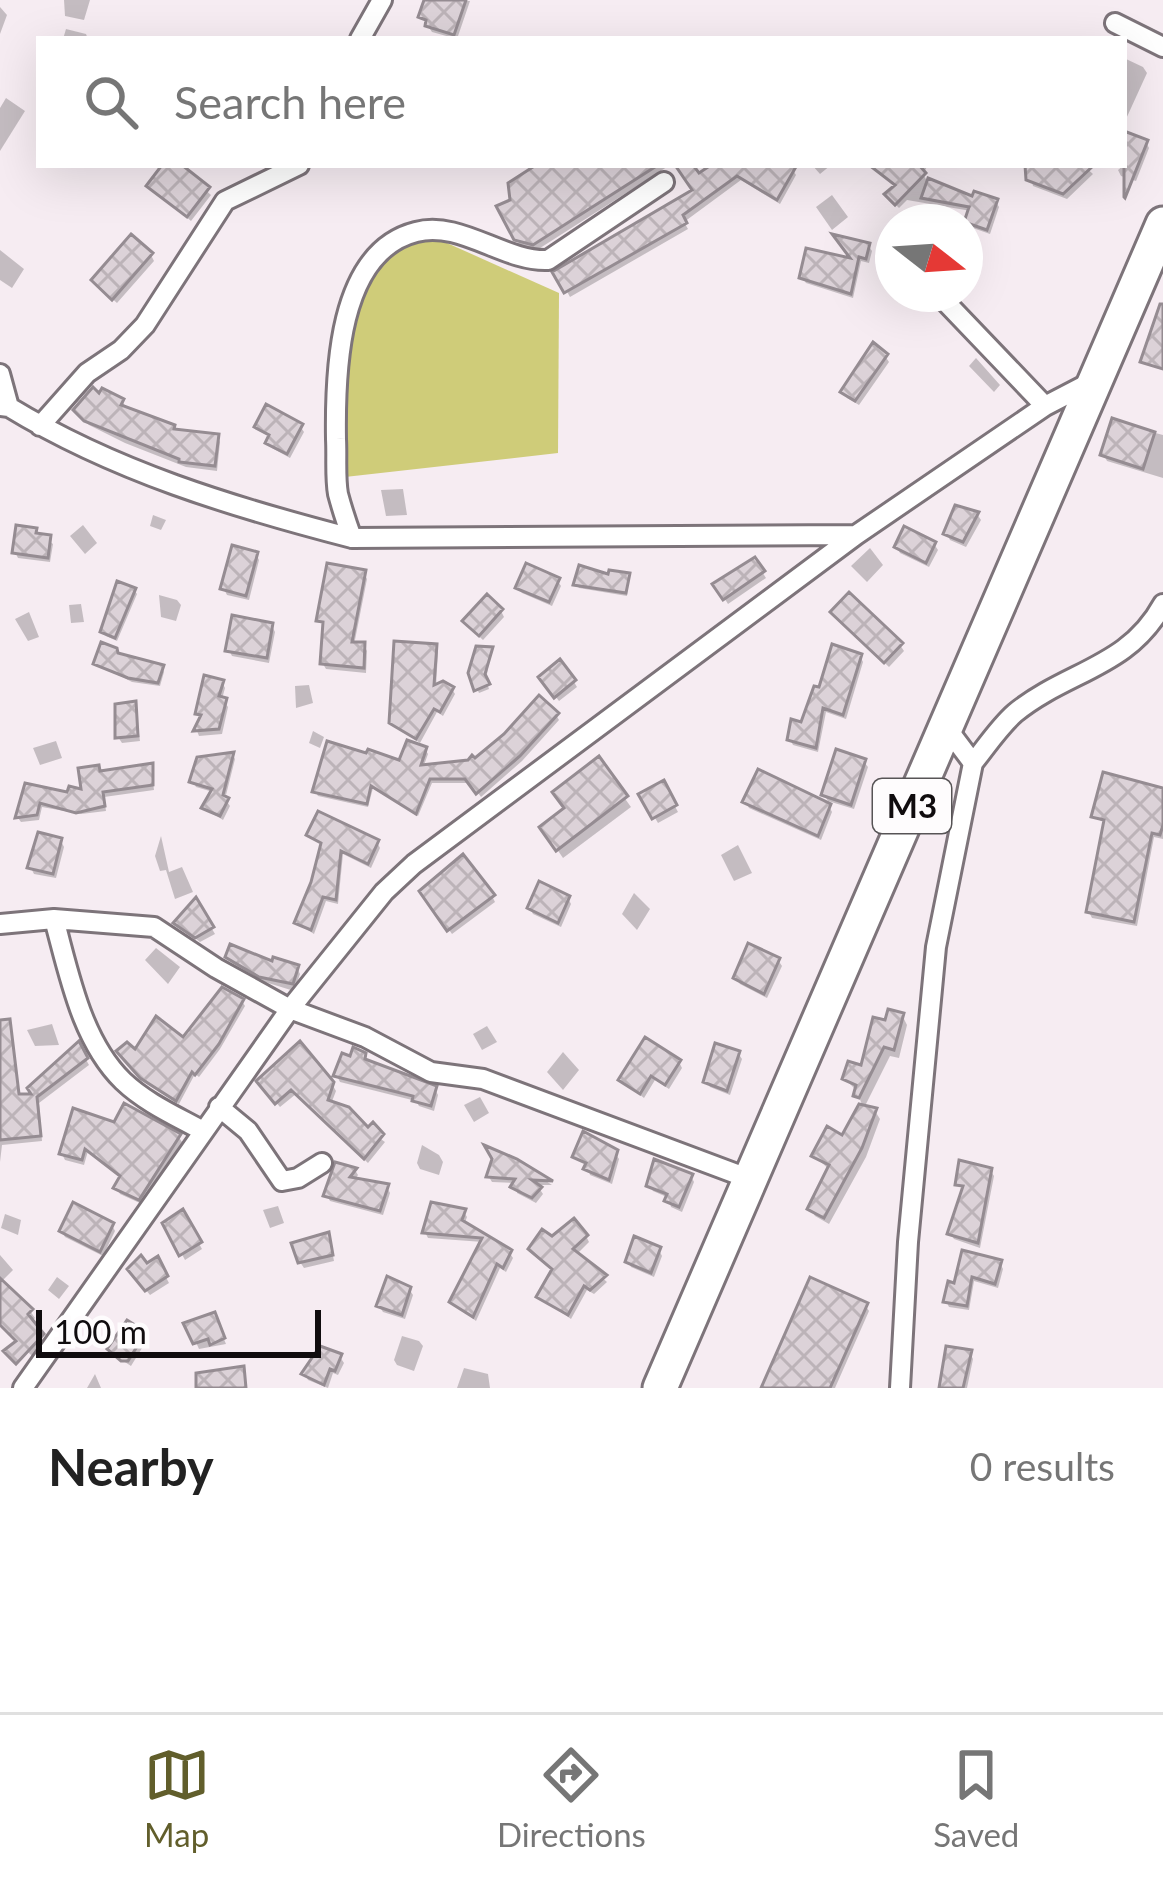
<!DOCTYPE html>
<style>
body{margin:0;font-family:Lato,sans-serif;background:#f6f6f6;color:#222}
.compass{position:absolute;left:875px;top:204px;width:108px;height:108px;border-radius:50%;background:#fff;box-shadow:0 12px 48px #0002;rotate:107deg}
.scale{position:absolute;left:36px;bottom:30px;width:285px;box-sizing:border-box;padding-left:12px;border:6px solid #100c0e;border-top:0;font-size:33px;line-height:42px;white-space:nowrap;color:#100c0e;-webkit-text-stroke:9px #fefcfd;paint-order:stroke}
.list{margin:0;padding:0;list-style:none}
h2{display:flex;justify-content:space-between;align-items:center;height:156px;margin:0;padding:0 48px;font-size:51px}
h2 small{font-size:39px;font-weight:400;color:#767676}
.icon{flex:none;width:66px;height:66px;fill:none;stroke:currentColor;stroke-width:2;stroke-linecap:round;stroke-linejoin:round}
.map{position:relative;flex:none;width:1163px;height:1388px;overflow:hidden}
.search{position:absolute;background:#fff;box-shadow:0 12px 48px #0002;left:36px;right:36px;top:36px;height:132px;display:flex;align-items:center;gap:30px;box-sizing:border-box;padding:0 42px;border-radius:0px;color:#767676;font-size:45px}
.sheet{height:324px;background:#fff}
nav{display:flex;justify-content:space-around;align-items:center;box-sizing:border-box;height:168px;border-top:3px solid #e0e0e0;background:#fff;font-size:33px;color:#767676}
nav a{display:grid;justify-items:center;gap:6px}
nav .on{color:#615e2b}
.map>svg:first-child{display:block}
</style>
<div class="map">
<svg width="1163" height="1388" viewBox="0 0 1163 1388">
<defs>
<pattern id="building-cross-hatch" width="8" height="8" patternUnits="userSpaceOnUse" patternTransform="scale(3)"><rect width="8" height="8" fill="#dcd2d8"/><path d="M0 0l8 8M0 8l8-8" fill="none" stroke="#bcb3b8"/></pattern>
</defs>
<rect width="100%" height="100%" fill="#f6ecf2"/>
<!-- park -->
<path fill="#cfcc79" d="M429,235L559,293L558,453L336,478L346,328L379,253Z"/>
<!-- shadow -->
<path fill="#0003" d="M64,0H90L84,20L65,16Z
M436,0L470,1L457,39L432,32L422,17Z
M0,7L7,15L0,34Z
M66,29L86,34L88,39H63Z
M1124,58L1143,67L1147,73L1126,119Z
M6,98L25,111L0,151V108Z
M1146,142L1149,148L1136,181L1121,176L1118,170L1124,165V154Z
M166,165H177L211,195L191,221L150,186Z
M542,165H670L537,250L520,245L500,207L514,201Z
M678,165H690L698,177L717,165H790L796,175L780,204L741,180L684,222L688,229L570,297L557,273L696,192Z
M812,165H831L820,174Z
M928,165L923,174L927,181L974,200L996,202L999,207L990,234L970,227L967,222L971,211L907,200L899,208L891,200L897,187L874,166Z
M1028,165H1083L1093,174L1067,199L1033,186Z
M832,195L848,217L832,230L816,207Z
M838,238L868,245L872,251L869,263L861,261L853,298L806,283L802,277L856,262Z
M0,250L24,269L12,288L0,280Z
M151,255L154,261L117,303L98,286Z
M894,294H914L912,302Z
M885,356L889,362L859,405L847,398L844,392Z
M976,358L1000,385L994,392L969,366Z
M122,401L126,407L176,432L217,436L220,442L217,471L186,467L125,443L89,425L80,416Z
M1114,422L1163,435V478L1107,461L1104,455Z
M300,426L304,432L290,458L272,448L271,438L258,427Z
M403,489L407,515L386,516L381,490Z
M977,514L981,520L966,547L950,540L947,534Z
M153,515L166,520L161,530L150,526Z
M83,525L97,543L85,554L70,536Z
M35,530L53,544L50,562L18,558L15,552Z
M934,544L938,550L929,567L900,553L897,547Z
M870,548L883,565L867,582L851,566Z
M256,554L259,560L249,600L227,595L224,589Z
M755,561L766,578L728,604L716,585Z
M364,573L367,579L354,645H364L367,651L366,673L326,669L323,664L326,627L319,620Z
M628,576L627,596L579,588L576,584Z
M557,580L561,586L552,606L522,593L518,588Z
M134,590L137,594L117,641L106,636L103,632Z
M159,595L177,600L181,605L176,621L161,617Z
M81,604L84,622L71,623L69,605Z
M501,611L504,617L483,640L469,627Z
M29,612L39,637L28,641L15,619Z
M837,618L900,645L904,651L889,667Z
M272,626L275,632L269,663L232,656L229,650Z
M435,646L438,652L436,687L452,689L455,694L443,716L437,712L420,743L392,723Z
M491,650L486,680L489,689L479,693L471,675Z
M118,655L162,667L164,672L160,686L132,682L97,664Z
M860,656L863,662L846,719L826,712L818,752L793,745L790,739L803,726L821,691Z
M222,682L225,688L222,699L228,707L222,734L199,736L197,731L202,721L198,713Z
M574,682L577,687L559,701L545,683Z
M309,685L313,703L296,708L295,686Z
M135,704L140,741L122,743L118,737Z
M556,715L559,720L522,761L481,797L471,783H432L418,816L373,788L368,807L318,796L315,791L401,764L425,749L428,754L423,768L469,762Z
M313,731L324,737L320,748L309,743Z
M56,741L62,758L40,765L33,748Z
M233,755L235,759L225,799L230,806L223,820L204,808L213,792L196,787L193,781Z
M598,761L631,807L563,858L548,836Z
M864,762L868,767L854,809L828,801L824,795Z
M151,767L154,790L104,797L106,811L81,814L42,807L39,820L21,822L18,818L27,787L69,796L84,793L101,774Z
M663,784L678,812L658,823L642,796Z
M1163,791V839L1154,837L1137,926L1092,918L1089,912L1106,824L1095,817Z
M746,802L829,806L832,812L821,840L749,808Z
M309,835L377,842L380,848L371,868L343,854L338,904L326,901L314,934L297,923L323,846Z
M161,836L169,872L182,867L193,892L175,899L166,870L160,871L155,856Z
M61,841L64,847L56,878L34,874L31,868Z
M738,845L752,873L734,881L721,855Z
M423,892L492,896L495,902L452,934Z
M634,893L650,909L637,930L622,914Z
M568,898L571,904L561,927L533,914L530,908Z
M196,902L215,934L200,942L177,924Z
M156,948L180,967L168,984L145,960Z
M228,957L297,968L300,974L294,991L265,982L232,963Z
M778,960L782,966L767,998L740,984L736,978Z
M242,1001L245,1006L220,1049L199,1077L195,1074L179,1104L146,1083L123,1056L184,1041Z
M902,1015L907,1025L899,1058L890,1056L864,1108L875,1111L880,1119L866,1157L829,1224L815,1216L810,1208L830,1170L814,1156L844,1139L862,1105L857,1091L845,1079L863,1069L887,1024Z
M52,1024L59,1045L35,1046L27,1030Z
M487,1026L497,1042L482,1050L473,1034Z
M10,1039L20,1097H35L78,1045L89,1065L39,1103L42,1141L2,1145L0,1162V1040Z
M563,1052L579,1070L563,1090L547,1072Z
M738,1053L742,1059L730,1095L710,1087L706,1081Z
M364,1055L368,1061L435,1089L438,1095L434,1111L419,1106L416,1101L340,1082L337,1076Z
M679,1062L682,1068L669,1089L655,1080L644,1098L621,1080Z
M332,1084L336,1091L331,1104L385,1142L368,1163L296,1094L280,1107L263,1087Z
M480,1097L489,1113L474,1122L464,1105Z
M116,1125L178,1136L182,1142L142,1204L120,1194L117,1188L122,1179L88,1151L84,1165L65,1160L62,1154Z
M422,1145L439,1155L443,1162L439,1175L420,1169L417,1163Z
M615,1153L619,1159L612,1184L590,1175L588,1166L576,1156Z
M516,1161L552,1185H537L543,1194L536,1203L517,1193L516,1183L492,1182L489,1177Z
M337,1166L355,1170L358,1175L354,1181L387,1187L390,1193L383,1215L330,1201L327,1195Z
M990,1170L994,1176L980,1248L954,1239L950,1233L965,1191L958,1184Z
M691,1176L694,1182L682,1212L671,1207L669,1198L653,1191L649,1185Z
M278,1206L284,1223L270,1228L263,1210Z
M464,1212L467,1217L464,1225L509,1252L513,1258L506,1272L500,1268L476,1321L452,1302L483,1242L428,1238L425,1232Z
M182,1213L202,1249L185,1260L166,1224Z
M5,1214L21,1220L18,1235L1,1228Z
M112,1225L115,1231L103,1256L65,1237L62,1231Z
M586,1236L589,1242L576,1255L607,1282L594,1294L587,1290L571,1319L539,1297L554,1271L531,1249L552,1240Z
M330,1241L334,1261L304,1268L300,1262Z
M659,1250L662,1256L654,1277L631,1267L628,1261Z
M964,1253L1000,1263L1003,1269L998,1288L974,1281L969,1310L949,1307L946,1301L956,1286Z
M0,1255L13,1270L0,1283Z
M157,1260L169,1283L150,1295L134,1275Z
M57,1277L69,1286L59,1299L48,1290Z
M409,1289L413,1295L405,1319L383,1312L379,1306Z
M865,1305L869,1311L835,1388H764Z
M30,1311L35,1318L31,1322L46,1344L34,1358L0,1324V1315Z
M217,1322L226,1344L199,1349L188,1325Z
M143,1334L147,1340L131,1366L114,1355Z
M402,1336L419,1341L423,1346L414,1371L397,1365L394,1360Z
M970,1353L973,1359L967,1388H942Z
M340,1357L344,1363L338,1375L333,1373L328,1388L308,1380L305,1374Z
M464,1368L488,1374L490,1388H457Z
M95,1374L101,1388H87Z"/>
<!-- building -->
<path fill="url(#building-cross-hatch)" stroke="#958c92" stroke-width="3" d="M424,0H466L454,35L425,26L426,20L418,17Z
M1124,131L1148,140L1125,198L1124,197Z
M162,165H182L210,187L187,217L146,186Z
M536,165H658L533,245L514,240L496,206L510,200L508,183Z
M675,165H693L699,173L711,165H797L777,200L737,176L683,215L687,223L564,293L552,272L692,190Z
M869,165H919L926,173L895,205L884,194L895,185Z
M1025,165H1094L1063,194L1026,180Z
M928,178L972,196L974,191L998,199L987,230L964,222L969,207L921,198Z
M131,234L153,253L112,300L91,280Z
M832,234L870,243L866,259L859,257L851,294L799,278L806,248L850,258Z
M1160,304H1163V369L1140,362Z
M873,342L888,354L855,401L840,392Z
M93,387L99,393L102,388L124,399L121,405L175,425L174,429L219,434L215,466L179,462V459L84,421L73,410Z
M266,404L303,424L287,454L265,443L269,435L254,427Z
M1112,418L1155,432L1143,469L1100,455Z
M955,505L979,512L963,542L943,534Z
M16,525L37,528L36,533L51,535L48,558L12,553Z
M904,526L936,542L926,563L894,547Z
M232,545L258,552L246,596L220,589Z
M755,557L765,571L723,600L712,584Z
M327,563L366,570L352,642H365L364,668L320,664L323,622L316,621Z
M526,563L560,578L549,602L515,588Z
M579,565L608,574L609,570L630,573L626,593L573,585Z
M117,581L136,588L115,638L100,632Z
M849,592L903,643L884,663L830,612Z
M487,594L503,609L479,636L462,621Z
M232,615L273,623L267,658L225,651Z
M394,641L437,644L434,685L443,681L454,687L440,712L434,709L416,739L389,723Z
M101,642L117,648L118,653L164,665L158,683L128,678L93,664Z
M832,644L862,654L843,715L823,708L816,748L787,740L791,719L801,722L814,686L819,687Z
M476,646L493,647L485,674L490,684L474,691L468,673Z
M560,659L576,680L554,698L538,677Z
M204,675L224,680L219,696L227,698L219,729L193,731L201,715L195,714Z
M539,695L559,713L520,756L476,794L465,779H430L416,814L371,786L367,804L312,792L327,741L366,753L368,749L399,760L407,740L427,747L421,765L468,760L472,755L475,758L504,734Z
M136,701L138,736L115,738V704Z
M836,749L866,759L851,805L821,795Z
M234,752L223,795L229,798L220,816L201,808L212,789L189,782L197,757Z
M599,756L628,796L556,851L539,827L564,808L552,792Z
M153,763V785L103,792L105,806L76,813L40,803L37,815L15,818L25,783L67,792L69,786L81,789L78,768L99,765L100,771Z
M758,769L831,804L818,836L742,802Z
M1103,772L1163,788V825L1160,835L1152,833L1134,922L1086,912L1104,820L1091,817Z
M664,780L677,805L652,819L638,794Z
M318,811L379,840L368,864L341,851L336,900L323,897L311,930L294,923L311,882L321,843L306,835Z
M38,832L62,838L53,874L27,868Z
M463,854L495,895L447,931L419,891Z
M539,881L570,896L558,923L527,908Z
M196,897L214,927L195,938L173,923Z
M748,943L780,958L764,994L733,978Z
M230,944L272,961L273,957L299,965L293,984L259,977L225,957Z
M222,987L244,999L219,1044L195,1075L192,1072L176,1101L140,1078L116,1051L127,1042L135,1049L156,1016L183,1037Z
M888,1009L904,1013L894,1050L884,1047L859,1098L853,1096L856,1085L842,1079L848,1061L861,1065L873,1017L885,1020Z
M10,1019L19,1094H31L27,1088L79,1041L88,1058L37,1097L41,1136L0,1140V1020Z
M645,1037L681,1060L665,1085L651,1076L640,1094L618,1080Z
M300,1041L334,1082L328,1100L349,1107L368,1127L373,1122L384,1134L364,1159L291,1090L275,1104L256,1081Z
M715,1043L740,1051L727,1091L703,1082Z
M353,1047L366,1053L365,1059L437,1086L431,1106L412,1101L413,1096L333,1076L342,1053L350,1056Z
M124,1103L181,1134L139,1200L113,1188L120,1176L85,1149L82,1160L59,1154L73,1108L114,1122Z
M859,1104L877,1108L862,1148L824,1218L807,1209L829,1165L811,1156L827,1126L842,1135Z
M583,1131L618,1150L609,1180L583,1169L586,1163L572,1157Z
M484,1145L517,1159L553,1181L532,1180L542,1187L532,1198L510,1187L515,1179L486,1177L492,1159Z
M654,1159L693,1174L679,1207L664,1201L667,1194L646,1186Z
M959,1160L992,1168L978,1243L947,1234L963,1186L955,1185Z
M335,1162L357,1168L350,1177L389,1184L380,1211L323,1196Z
M73,1202L114,1223L100,1252L59,1231Z
M431,1202L466,1209L462,1220L512,1250L503,1268L497,1264L473,1317L449,1302L482,1238L422,1233Z
M183,1209L202,1242L179,1256L162,1223Z
M574,1218L588,1235L573,1249L607,1275L590,1290L584,1286L568,1315L536,1297L552,1269L528,1249L542,1229L552,1236Z
M329,1232L333,1255L298,1263L291,1243Z
M634,1236L661,1247L651,1273L625,1262Z
M962,1250L1002,1260L995,1284L972,1277L967,1306L943,1302L948,1281L954,1283Z
M141,1255L147,1263L158,1256L168,1276L145,1291L127,1269Z
M387,1276L411,1287L402,1315L376,1306Z
M810,1277L868,1303L830,1388H761Z
M0,1278L33,1309L28,1314L44,1334L16,1364L3,1351L16,1341L0,1325Z
M215,1312L225,1338L210,1345L208,1339L193,1344L183,1323Z
M127,1320L146,1332L128,1361H121L107,1349Z
M320,1346L342,1354L335,1371L330,1369L324,1385L301,1374Z
M946,1346L972,1350L963,1388H939Z
M244,1366L246,1388H196V1373Z"/>
<g fill="none" stroke-linecap="round" stroke-linejoin="round">
<defs>
<path id="street" d="M1115,23L1163,47
M360,39L382,0
M938,294L1045,406
M0,374L9,407
M0,406L9,407C114,471 232,507 352,538L856,535
M40,426L87,373L121,350L145,325L225,201L299,165
M352,538C347,524 342,509 338,494C335,477 337,457 336,439C335,374 337,252 416,232C460,220 504,262 548,260L664,182
M973,763C986,747 999,727 1015,713C1068,670 1128,668 1163,604
M54,919C69,973 81,1040 123,1081C146,1103 176,1116 203,1131
M0,924L54,919L154,927L216,968L290,1009L365,1037L431,1072L483,1079L750,1179
M219,1107L248,1131L282,1181L298,1178L322,1163
M23,1388L290,1009L384,892L414,864L856,535L1045,406L1093,381
M900,1388L908,1242L936,947L973,763L946,727"/>
<path id="highway" d="M660,1388L1163,224"/>
</defs>
<!-- street casing -->
<use href="#street" stroke="#7d747a" stroke-width="24"/>
<!-- highway casing -->
<use href="#highway" stroke="#7d747a" stroke-width="39"/>
<!-- street -->
<use href="#street" stroke="#fff" stroke-width="18"/>
<!-- highway -->
<use href="#highway" stroke="#fff" stroke-width="33"/>
</g>
<g text-anchor="middle" stroke-width="10" stroke-linejoin="round" paint-order="stroke">
<!-- shield labels -->
<rect fill="#fefcfd" stroke="#575456" stroke-width="3" x="873" y="779" width="78" height="54" rx="9"/>
<g font-size="33" font-weight="bold" fill="#100c0e">
<text x="912" y="818">M3</text>
</g>
</g>
</svg>
<svg class="compass" viewBox="-18 -18 36 36"><path d="M0-13l5 13h-10z" fill="#e53935"/><path d="M0 13l5-13h-10z" fill="#767676"/></svg>
<div class="scale">100 m</div>
<div class="search"><svg class="icon" aria-label="search" viewBox="0 0 24 24"><circle cx="10" cy="10" r="6"/><path d="M15 15l6 6"/></svg>Search here</div>
</div>
<section class="sheet">
<h2>Nearby<small>0 results</small></h2>
<ul class="list">
</ul>
</section>
<nav>
<a class="on"><svg class="icon" aria-label="map" viewBox="0 0 24 24"><path d="M3 6l6-2 6 2 6-2v14l-6 2-6-2-6 2zM9 4v14M15 6v14"/></svg>Map</a>
<a><svg class="icon" aria-label="directions" viewBox="0 0 24 24"><path d="M12 3l9 9-9 9-9-9zM9 14v-3h6M13 9l2 2-2 2"/></svg>Directions</a>
<a><svg class="icon" aria-label="saved" viewBox="0 0 24 24"><path d="M7 4h10v16l-5-4-5 4z"/></svg>Saved</a>
</nav>
